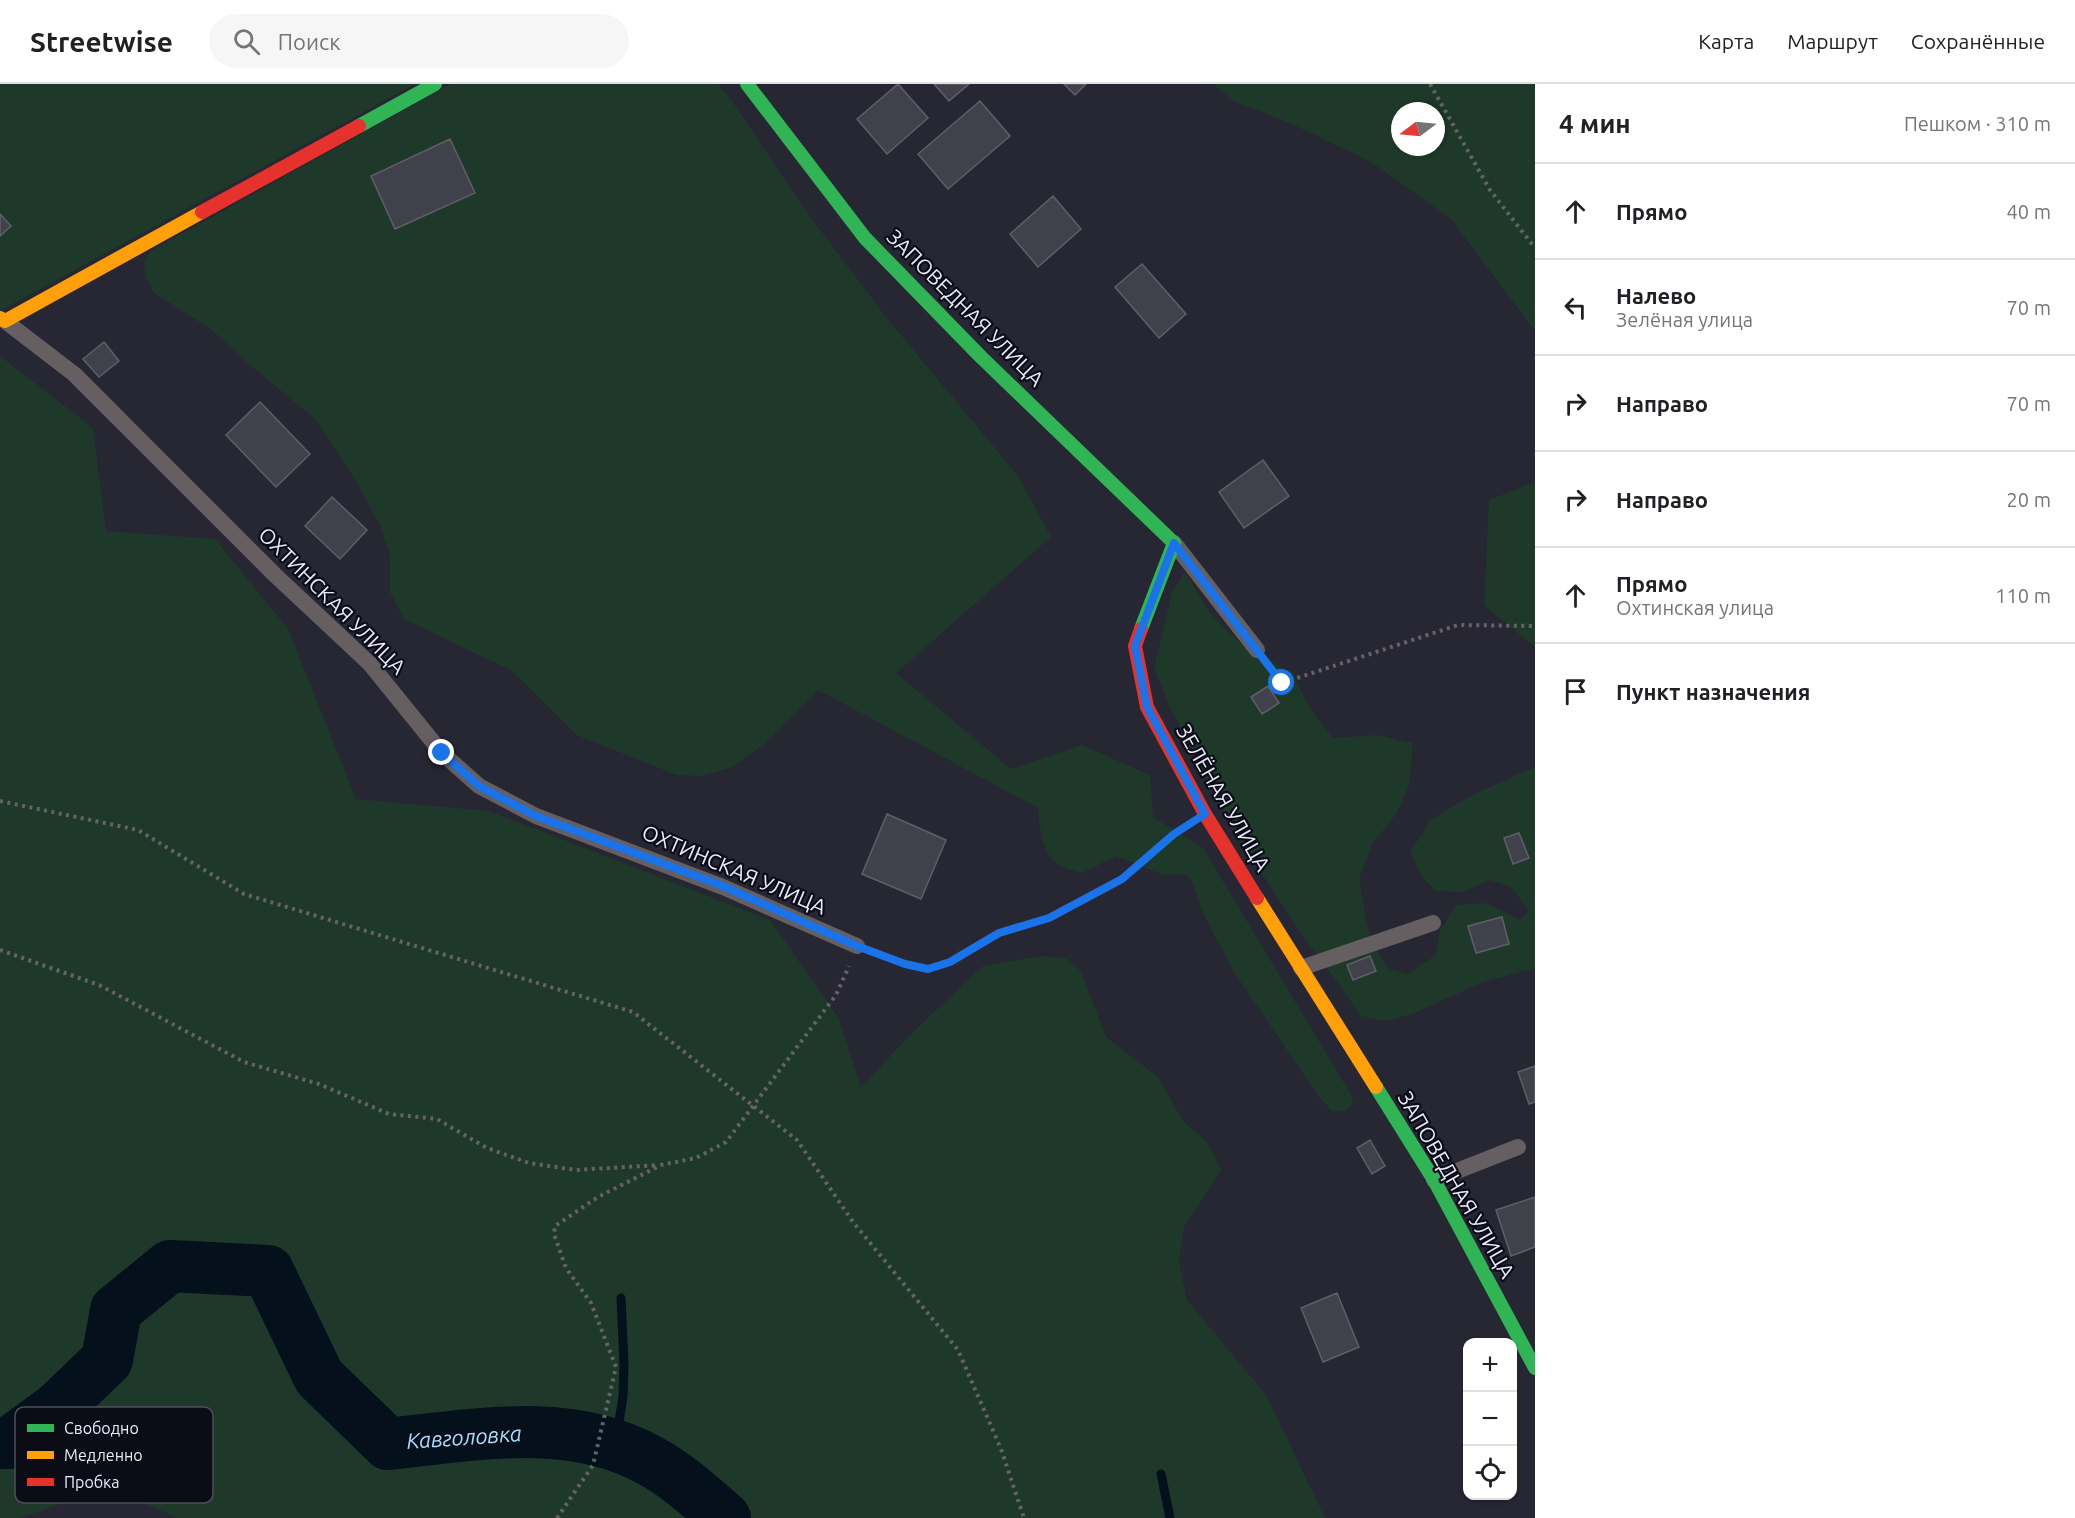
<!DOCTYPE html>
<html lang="ru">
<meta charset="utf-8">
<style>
body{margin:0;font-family:Ubuntu,sans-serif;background:#f6f6f6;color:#202124}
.controls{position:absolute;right:18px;bottom:18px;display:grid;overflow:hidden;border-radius:12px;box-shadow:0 2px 4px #0004}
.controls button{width:54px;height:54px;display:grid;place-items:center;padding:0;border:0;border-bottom:2px solid #e0e0e0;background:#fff;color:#202124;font:30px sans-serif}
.compass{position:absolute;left:1391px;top:18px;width:54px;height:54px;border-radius:50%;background:#fff;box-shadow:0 2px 4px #0004;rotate:254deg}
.stop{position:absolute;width:18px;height:18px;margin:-14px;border:4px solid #1a73e8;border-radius:50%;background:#fff}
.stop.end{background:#1a73e8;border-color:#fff;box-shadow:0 2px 6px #0008}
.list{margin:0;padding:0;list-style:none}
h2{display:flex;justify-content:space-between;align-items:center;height:78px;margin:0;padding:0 24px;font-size:26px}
h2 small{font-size:20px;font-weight:400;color:#757577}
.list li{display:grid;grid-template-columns:39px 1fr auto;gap:18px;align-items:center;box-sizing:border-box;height:96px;padding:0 24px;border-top:2px solid #e0e0e0}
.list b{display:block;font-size:22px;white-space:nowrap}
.list p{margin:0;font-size:20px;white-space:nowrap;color:#757577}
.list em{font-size:20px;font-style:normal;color:#757577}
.icon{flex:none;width:33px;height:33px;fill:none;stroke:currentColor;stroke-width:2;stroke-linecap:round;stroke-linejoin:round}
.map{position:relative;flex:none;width:1535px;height:1434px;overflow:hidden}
header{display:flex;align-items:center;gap:36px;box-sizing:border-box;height:84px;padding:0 30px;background:#fff;border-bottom:2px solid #e0e0e0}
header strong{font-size:28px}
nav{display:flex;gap:33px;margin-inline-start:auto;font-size:21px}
.search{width:420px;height:54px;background:#f6f6f6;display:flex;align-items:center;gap:15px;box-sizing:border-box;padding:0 21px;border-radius:33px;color:#757577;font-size:22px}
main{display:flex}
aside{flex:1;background:#fff}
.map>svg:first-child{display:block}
</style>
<header>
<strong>Streetwise</strong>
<div class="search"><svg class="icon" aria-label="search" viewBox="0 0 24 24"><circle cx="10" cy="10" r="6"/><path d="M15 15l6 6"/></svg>Поиск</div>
<nav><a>Карта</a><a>Маршрут</a><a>Сохранённые</a></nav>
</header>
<main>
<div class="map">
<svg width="1535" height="1434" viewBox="0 0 1535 1434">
<rect width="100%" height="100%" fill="#272633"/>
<!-- green -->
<path fill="#1e3929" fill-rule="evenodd" d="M0,0H415L0,227Z
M451,0H718L730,14L806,127L886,233L1018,392L1051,453L896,589L1011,685L1082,661L1150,691L1153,733L1203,764L1353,1014C1351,1028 1345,1028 1332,1027L1319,1013L1232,885L1203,829L1192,798L1185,790L1164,791L1116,772L1082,789C1075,787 1066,785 1059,781C1043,772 1039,741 1038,724L818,606L763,661L730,684L701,692L677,691L577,651L512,587L404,535L390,508V472L380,441L350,387L315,335L249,280L212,246L154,209L146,194L144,180L149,168Z
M1214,0H1535V247L1451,135L1371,78L1290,39L1231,16ZM1400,27H1436V63H1400Z
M0,272L93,344L106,447L215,455L288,545L356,715L489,727L770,836L838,933L861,1003L912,949L983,882L1040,872L1065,874L1081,887L1106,953L1158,993L1183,1037L1207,1058L1221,1086L1184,1143L1179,1179L1187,1216L1266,1311L1325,1434H178L148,1421L112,1402L20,1434H0Z
M1535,398V562L1531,560L1484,521L1489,416Z
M1185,488L1211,530L1246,565L1294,589C1302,615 1315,633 1333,654L1377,651L1413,659L1409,702L1397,729L1371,762L1359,795L1365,831L1371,856L1387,884L1408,890L1436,871L1440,846L1456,821L1486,819L1520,836L1529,827L1511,803L1490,796L1462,808L1435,807L1421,791L1410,767L1424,748L1429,737L1472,711L1535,683V884L1480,899L1415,929L1386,937L1361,932L1323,878L1299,847L1232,743L1168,619L1154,584L1172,509Z"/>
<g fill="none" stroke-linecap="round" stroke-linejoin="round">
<!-- stream -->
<path stroke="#04101c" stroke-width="9" d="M615,1362L623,1313L624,1280L621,1214
M1161,1390L1170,1434"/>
<!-- river -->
<path stroke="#04101c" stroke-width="52" d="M0,1359H9L57,1324L107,1276L116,1226L170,1182L268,1187L319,1293L388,1360C474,1351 568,1332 649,1376C677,1391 701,1413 725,1434"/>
</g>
<!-- building -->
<path fill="#41414b" stroke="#5f5f6a" stroke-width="1.5" d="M898,0L928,34L887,70L857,35Z
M934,0H969L949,17Z
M1064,0H1086L1075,11Z
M980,17L1010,52L948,105L918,70Z
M450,55L475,109L395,145L371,92Z
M1053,112L1081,145L1038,183L1010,150Z
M0,130L11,142L0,152Z
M1142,180L1186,230L1159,254L1115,203Z
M104,258L119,277L99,293L83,275Z
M260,318L310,370L276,403L226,351Z
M1263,376L1289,412L1244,444L1219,408Z
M332,413L367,446L340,475L305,442Z
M1268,602L1279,619L1262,630L1251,613Z
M887,730L946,756L921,815L862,790Z
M1519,749L1529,774L1513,780L1504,754Z
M1502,833L1509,860L1476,869L1468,842Z
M1370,872L1376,887L1353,896L1347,881Z
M1535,982V1018L1529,1020L1518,988Z
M1370,1056L1385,1082L1372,1090L1357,1064Z
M1535,1113V1163L1511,1172L1496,1126Z
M1337,1209L1359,1263L1323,1278L1301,1224Z"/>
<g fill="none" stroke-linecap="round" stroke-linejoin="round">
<!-- path -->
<path stroke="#656268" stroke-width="4" stroke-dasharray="3 4.5" stroke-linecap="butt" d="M1430,0L1490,106L1535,164
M1269,582L1282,599L1458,541L1535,542
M0,717L138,746L244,810L633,928L797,1056L853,1138L958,1266L1001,1365L1024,1434
M0,866L99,901L244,978L319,1000L389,1030L437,1035L487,1064L529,1079L576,1086L659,1081
M877,869L905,880L928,885L950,878L999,849L1049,834L1122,795L1180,746
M557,1434L593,1381L616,1283L591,1219L566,1184L554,1150L555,1142L598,1113L661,1081L696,1074L726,1058L836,911L849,882"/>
<!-- lane -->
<path stroke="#665f62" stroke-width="16" d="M5,237L74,290L274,490L370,580L442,669L479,702L536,732L723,803L857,862
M1174,459L1257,566
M1301,884L1433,839
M1434,1096L1518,1063"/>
<!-- fast -->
<path stroke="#30b455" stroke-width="14" d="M747,0L865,154L981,273L1174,459L1141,545
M359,42L435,0
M1376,1003L1434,1096L1535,1284"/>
<!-- slow -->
<path stroke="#ff9f0a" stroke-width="14" d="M0,234L5,237L202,128
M1257,814L1376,1003"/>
<!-- jam -->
<path stroke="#e5322d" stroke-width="14" d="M202,128L359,42
M1141,545L1135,562L1147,623L1205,730L1257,814"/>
</g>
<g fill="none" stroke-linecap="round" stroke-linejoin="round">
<!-- route -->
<path stroke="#1a73e8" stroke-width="8" d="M442,669L479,702L536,732L723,802L857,862L905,880L928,885L950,878L999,849L1049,834L1122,795L1174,750L1205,730L1147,623L1135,562L1174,459L1282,599"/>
</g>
<g text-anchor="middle" stroke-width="4.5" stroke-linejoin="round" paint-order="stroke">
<!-- street labels -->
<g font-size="21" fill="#eaeafb" stroke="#0c0c17">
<text transform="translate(965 224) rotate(45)" y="7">ЗАПОВЕДНАЯ УЛИЦА</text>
<text transform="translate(332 517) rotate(45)" y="7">ОХТИНСКАЯ УЛИЦА</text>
<text transform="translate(1223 714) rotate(60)" y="7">ЗЕЛЁНАЯ УЛИЦА</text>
<text transform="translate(734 786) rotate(23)" y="7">ОХТИНСКАЯ УЛИЦА</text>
<text transform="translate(1456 1101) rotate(60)" y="7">ЗАПОВЕДНАЯ УЛИЦА</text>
</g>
<!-- water labels -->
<g font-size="22" font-style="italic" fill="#a1deff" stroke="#0c0c17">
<text transform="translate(464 1353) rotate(-4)" y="8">Кавголовка</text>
</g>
</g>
<!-- legend -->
<rect x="15" y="1323" width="198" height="96" rx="9" fill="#0c0c17" stroke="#4f4f5b" stroke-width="1.5"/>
<rect x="27" y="1340" width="27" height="8" fill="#30b455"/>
<rect x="27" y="1367" width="27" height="8" fill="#ff9f0a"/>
<rect x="27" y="1394" width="27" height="8" fill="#e5322d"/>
<g font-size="16" fill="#eaeafb">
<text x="64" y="1350">Свободно</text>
<text x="64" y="1377">Медленно</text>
<text x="64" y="1404">Пробка</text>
</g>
</svg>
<div class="controls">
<button>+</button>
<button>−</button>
<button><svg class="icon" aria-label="locate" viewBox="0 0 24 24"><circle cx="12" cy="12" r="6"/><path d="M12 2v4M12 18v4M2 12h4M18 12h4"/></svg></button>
</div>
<svg class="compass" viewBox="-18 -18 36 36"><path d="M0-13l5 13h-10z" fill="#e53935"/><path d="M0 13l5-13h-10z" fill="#757577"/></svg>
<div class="stop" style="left:1282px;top:599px"></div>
<div class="stop end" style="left:442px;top:669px"></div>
</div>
<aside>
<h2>4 мин<small>Пешком · 310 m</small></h2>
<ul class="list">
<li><svg class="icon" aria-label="ahead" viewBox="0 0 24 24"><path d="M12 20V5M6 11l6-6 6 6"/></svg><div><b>Прямо</b></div><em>40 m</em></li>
<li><svg class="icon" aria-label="left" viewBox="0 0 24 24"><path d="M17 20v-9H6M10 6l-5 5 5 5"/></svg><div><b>Налево</b><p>Зелёная улица</p></div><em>70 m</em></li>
<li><svg class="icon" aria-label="right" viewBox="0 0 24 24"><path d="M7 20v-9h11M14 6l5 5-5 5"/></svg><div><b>Направо</b></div><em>70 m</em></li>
<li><svg class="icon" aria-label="right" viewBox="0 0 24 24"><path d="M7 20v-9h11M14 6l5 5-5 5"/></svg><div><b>Направо</b></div><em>20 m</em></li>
<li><svg class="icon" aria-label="ahead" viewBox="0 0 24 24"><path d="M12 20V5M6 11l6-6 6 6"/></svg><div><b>Прямо</b><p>Охтинская улица</p></div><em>110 m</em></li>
<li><svg class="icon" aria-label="arrive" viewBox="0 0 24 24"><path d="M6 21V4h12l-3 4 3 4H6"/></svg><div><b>Пункт назначения</b></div></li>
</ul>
</aside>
</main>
